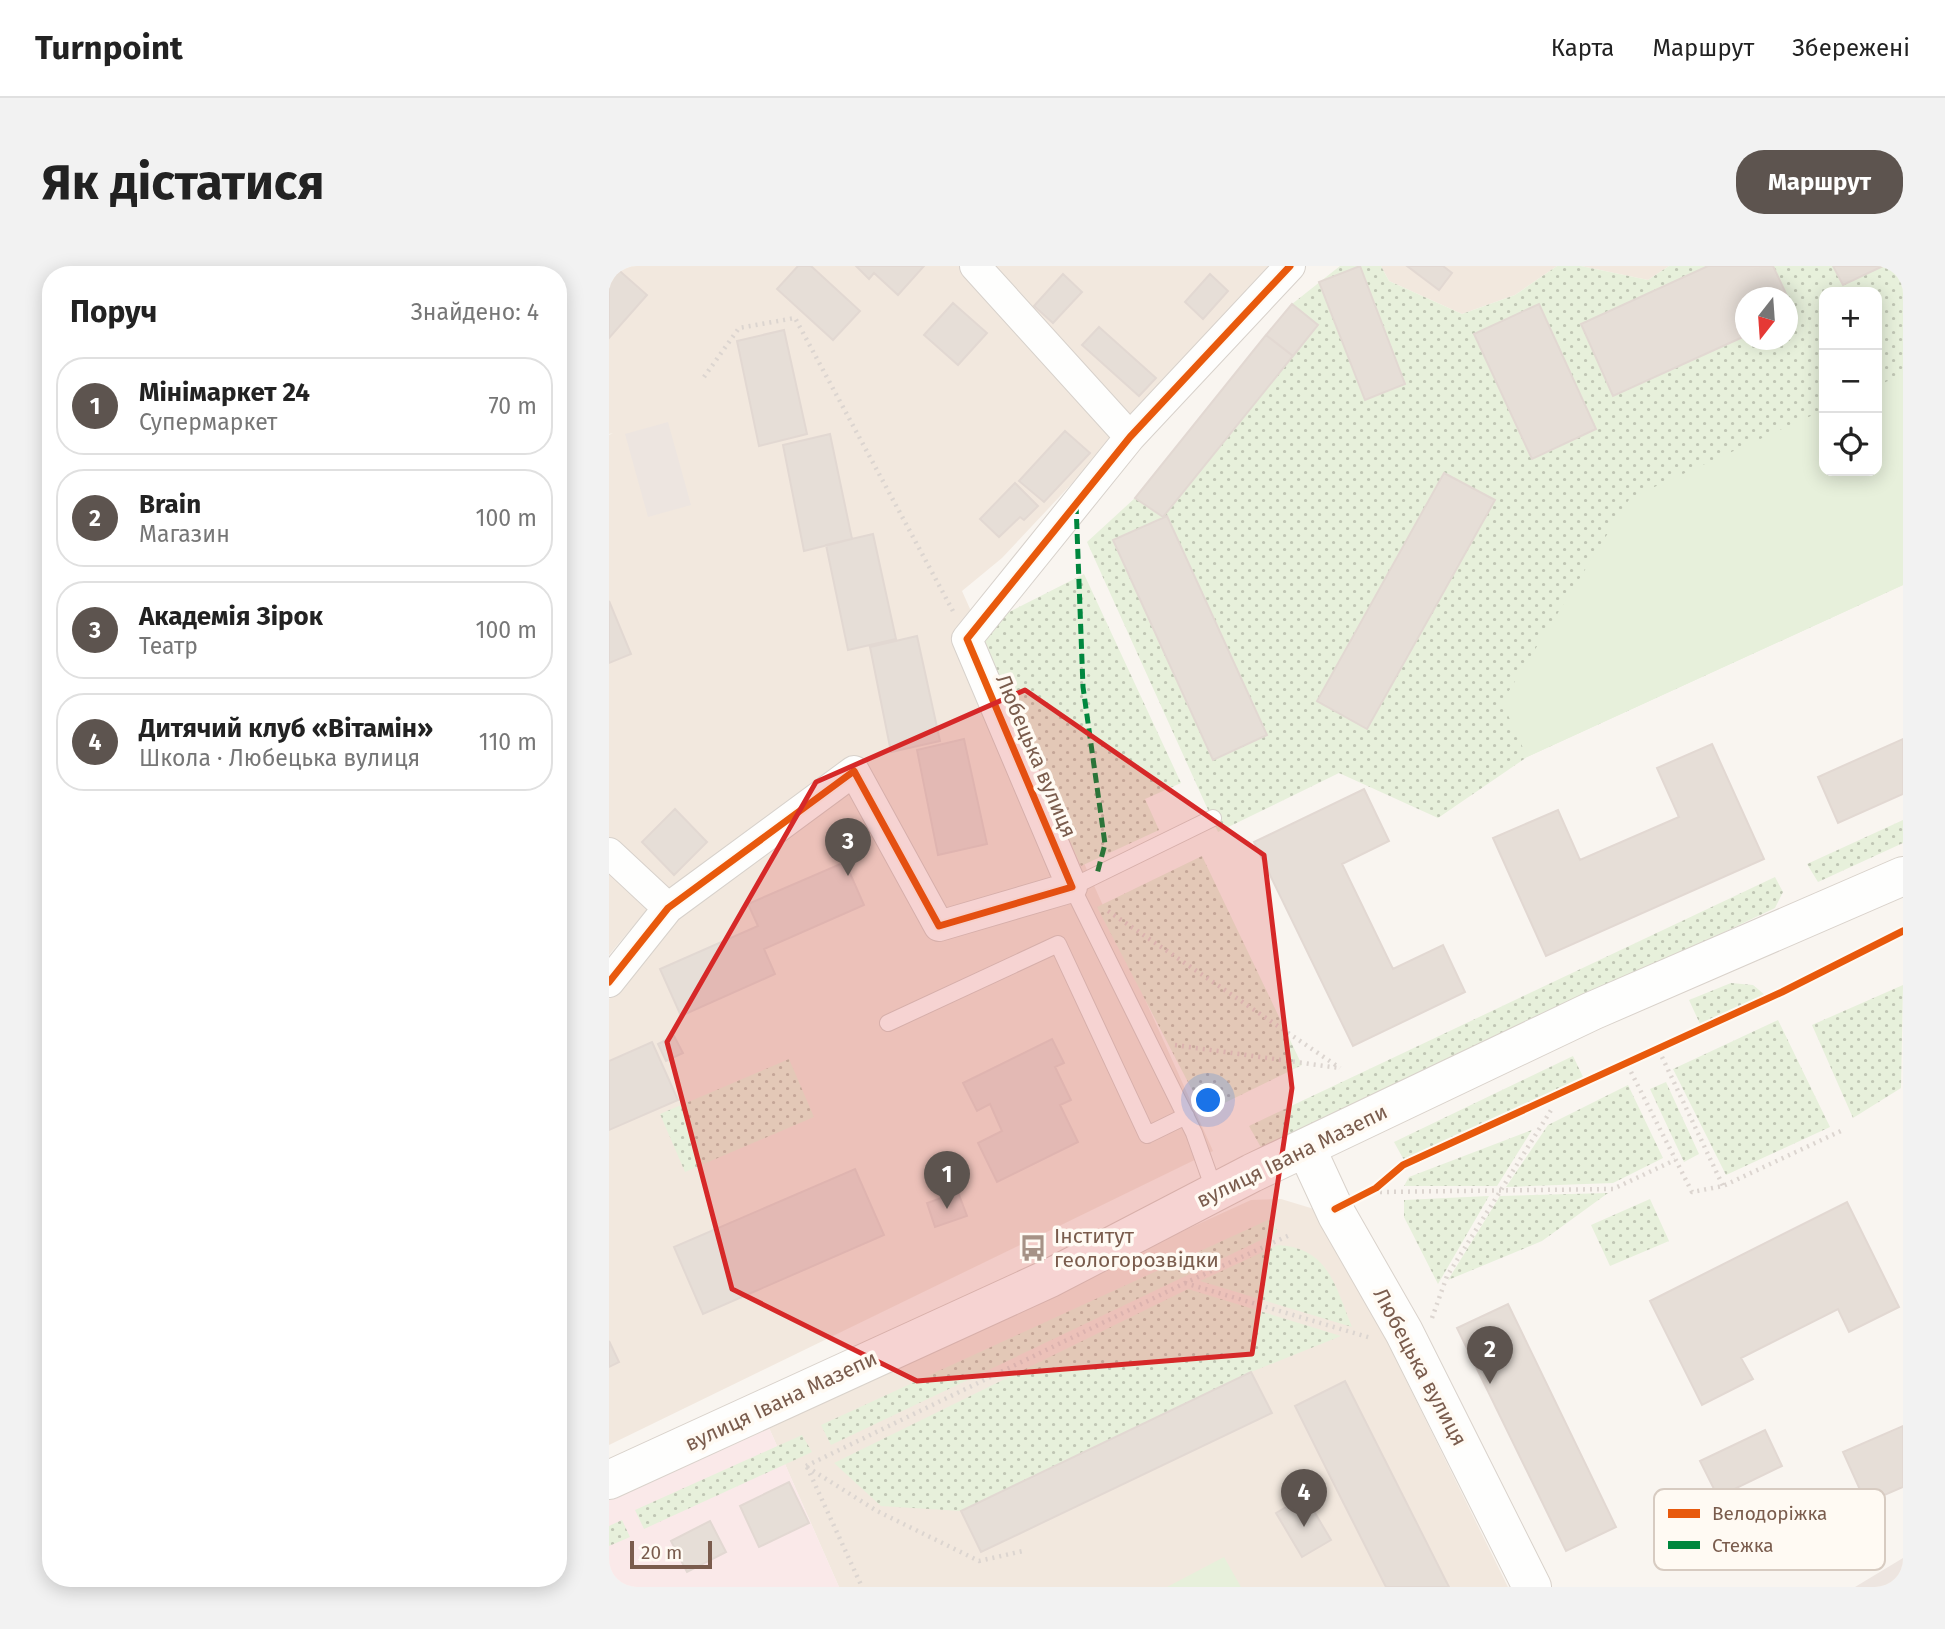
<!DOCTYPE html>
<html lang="uk">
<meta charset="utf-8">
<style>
body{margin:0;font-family:"Fira Sans",sans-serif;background:#f2f2f2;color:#222}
.controls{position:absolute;right:21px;top:21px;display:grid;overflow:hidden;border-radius:14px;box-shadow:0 4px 18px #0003}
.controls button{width:63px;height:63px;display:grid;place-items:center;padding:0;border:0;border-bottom:2px solid #e0e0e0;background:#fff;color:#222;font:35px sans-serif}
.compass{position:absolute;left:1126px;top:21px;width:63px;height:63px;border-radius:50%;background:#fff;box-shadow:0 4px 18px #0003;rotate:197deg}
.scale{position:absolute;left:21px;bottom:18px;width:82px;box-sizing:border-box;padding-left:7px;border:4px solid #7a5c4d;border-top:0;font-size:19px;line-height:24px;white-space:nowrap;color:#7a5c4d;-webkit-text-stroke:5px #fffaf3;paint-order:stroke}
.you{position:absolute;left:600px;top:835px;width:24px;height:24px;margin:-18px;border:5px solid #fff;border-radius:50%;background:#1a73e8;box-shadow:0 0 0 10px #1a73e833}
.badge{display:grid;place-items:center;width:46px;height:46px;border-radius:50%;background:#5d544f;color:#fff;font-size:23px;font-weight:700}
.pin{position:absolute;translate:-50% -58px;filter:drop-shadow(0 2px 4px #0008)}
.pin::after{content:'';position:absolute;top:37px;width:24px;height:21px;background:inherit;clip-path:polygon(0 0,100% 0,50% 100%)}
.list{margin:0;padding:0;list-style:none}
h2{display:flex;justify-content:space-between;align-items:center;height:91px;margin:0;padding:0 28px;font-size:30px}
h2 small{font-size:23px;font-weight:400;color:#767676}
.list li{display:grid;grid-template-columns:46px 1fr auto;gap:21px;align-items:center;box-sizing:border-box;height:98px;margin:0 14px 14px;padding:0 14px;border:2px solid #e0e0e0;border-radius:28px}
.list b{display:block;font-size:26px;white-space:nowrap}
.list p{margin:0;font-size:23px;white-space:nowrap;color:#767676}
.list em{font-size:23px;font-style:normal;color:#767676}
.icon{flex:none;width:38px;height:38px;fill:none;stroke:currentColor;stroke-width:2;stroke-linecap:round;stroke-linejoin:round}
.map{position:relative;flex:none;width:1294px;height:1321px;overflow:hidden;border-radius:28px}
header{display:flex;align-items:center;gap:42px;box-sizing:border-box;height:98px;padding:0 35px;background:#fff;border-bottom:2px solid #e0e0e0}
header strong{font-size:33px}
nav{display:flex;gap:38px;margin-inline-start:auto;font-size:24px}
.intro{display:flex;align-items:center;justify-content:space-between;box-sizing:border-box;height:168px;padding:0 42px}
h1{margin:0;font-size:49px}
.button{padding:18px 32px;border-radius:28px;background:#5d544f;color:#fff;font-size:24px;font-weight:700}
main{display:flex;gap:42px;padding:0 42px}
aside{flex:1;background:#fff;border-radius:28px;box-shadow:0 4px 18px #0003}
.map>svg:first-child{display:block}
</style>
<header>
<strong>Turnpoint</strong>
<nav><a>Карта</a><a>Маршрут</a><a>Збережені</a></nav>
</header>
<div class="intro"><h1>Як дістатися</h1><a class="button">Маршрут</a></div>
<main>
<aside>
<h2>Поруч<small>Знайдено: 4</small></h2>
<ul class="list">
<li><span class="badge">1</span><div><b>Мінімаркет 24</b><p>Супермаркет</p></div><em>70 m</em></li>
<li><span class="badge">2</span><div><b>Brain</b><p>Магазин</p></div><em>100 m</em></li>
<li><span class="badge">3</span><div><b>Академія Зірок</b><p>Театр</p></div><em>100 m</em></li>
<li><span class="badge">4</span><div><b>Дитячий клуб «Вітамін»</b><p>Школа · Любецька вулиця</p></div><em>110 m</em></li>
</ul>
</aside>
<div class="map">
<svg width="1294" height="1321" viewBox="0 0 1294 1321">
<defs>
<pattern id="grass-dots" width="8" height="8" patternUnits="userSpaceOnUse" patternTransform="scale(1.75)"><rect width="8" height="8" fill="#e7f0db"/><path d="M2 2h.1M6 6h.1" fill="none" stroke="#c0c6b4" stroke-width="1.8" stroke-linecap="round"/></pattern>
</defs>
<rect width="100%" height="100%" fill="#f9f5f0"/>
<!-- residential -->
<path fill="#f2e8de" d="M0,0H667L393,292L353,325L604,885L0,1179V733L64,653L41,640L0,689V169L4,167L0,168Z
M772,0H948L906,29L853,48L780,15Z
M972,0H1060L1039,14Z
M672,933L705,943L730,978L899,1321H230L157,1155L642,934Z"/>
<!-- industrial -->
<path fill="#ede5e0" d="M59,156L82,239L39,251L16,168Z
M1294,1292V1321H1245H1246Z"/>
<!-- medical -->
<path fill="#fae9e9" d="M157,1155L230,1321H0V1231Z"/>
<!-- grass -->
<path fill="url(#grass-dots)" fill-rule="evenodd" d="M731,0H772L780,15L853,48L906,29L948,0H972L1039,14L1060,0H1294V319L918,491L829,552L730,507L609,566L478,276L526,232L683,38ZM1215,26H1268V205H1215ZM1136,32H1178V74H1136Z
M475,308L572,517L536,533L550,564L472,600L372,376L396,348Z
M1294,554V577L1209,616L1198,598Z
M593,590L693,799L595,847L488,641Z
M1166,611L1174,626L1166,642L654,885L640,860Z
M1122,717L1144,719L1156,729L1091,758L1080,734Z
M1294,719L1292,822L1244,852L1203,759Z
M1169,754L1221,861L1117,909L1064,803Z
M964,790L975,813L796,896L785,876Z
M180,793L205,851L76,906L51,848Z
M1057,816L1090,888L1075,896L1041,823Z
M1019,819L1054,892L1004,917L897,921L939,859Z
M923,864L888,920H795L800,911Z
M999,927L933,975L839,1014L891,930Z
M880,930L829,1018L795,951V934Z
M1041,933L1060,975L1001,1000L982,959Z
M661,953L669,966L222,1179L212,1159Z
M669,979C720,982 726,1020 743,1061L591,1015Z
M579,1023L732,1070L642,1106L352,1245L272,1240L225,1197Z
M193,1169L203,1186L35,1263L26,1244Z
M13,1254L21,1271L0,1280V1260Z"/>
<!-- garden -->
<path fill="#e7f0db" d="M1294,108V319L918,491L893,436L1021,232L1215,144V205H1268V120Z
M615,1291L632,1321H558Z"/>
<!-- building -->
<path fill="#e6ded7" stroke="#e2d8d2" stroke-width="2" d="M0,0H5L38,29L0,72Z
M189,0H202L251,45L224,74L168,23Z
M247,0H315L289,29L265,7L260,13Z
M751,0L796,118L756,134L710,16Z
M798,0H834L843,7L830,24Z
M1099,0H1164L1186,47L1178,50V32H1136V70L1004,130L972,58Z
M1224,0H1274L1234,19Z
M454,8L473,26L444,57L425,40Z
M601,8L619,25L594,53L576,36Z
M344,37L378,67L349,99L315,69Z
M683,38L709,59L684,90L657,69Z
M930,38L987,163L923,193L865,68Z
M490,61L547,112L530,130L473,79Z
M175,64L198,168L150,180L128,75Z
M657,69L684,90L554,251L526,232Z
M456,165L481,187L435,236L410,215Z
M221,168L243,273L195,285L174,179Z
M835,207L886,234L758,463L708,435Z
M406,217L429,240L415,254L411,251L390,271L371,253Z
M558,250L658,469L604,494L504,274Z
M264,268L287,373L239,384L217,279Z
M0,335L22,388L0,397Z
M308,370L331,475L282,486L261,381Z
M355,473L378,578L329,589L308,484Z
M1294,473V528L1229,557L1209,511Z
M1103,478L1155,593L937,690L884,572L949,544L971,594L1070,551L1048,502Z
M755,523L780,575L733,598L784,703L834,679L856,726L744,780L645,576Z
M66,543L98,576L65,609L33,576Z
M236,596L255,639L155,683L166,708L72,750L51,703L149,660L139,638Z
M65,770L74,787L57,795L49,778Z
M443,773L455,797L446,801L462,834L451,839L469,876L388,916L369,877L393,865L381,838L368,845L354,817Z
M43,776L69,834L0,864V795Z
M246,903L275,969L94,1048L65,981Z
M349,926L358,950L326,961L318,937Z
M1238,936L1290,1041L1240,1066L1229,1043L1132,1092L1144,1113L1093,1139L1041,1035Z
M899,1038L1007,1261L957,1285L848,1062Z
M0,1075L10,1096L0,1101Z
M642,1106L663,1147L372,1286L352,1245Z
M736,1115L840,1321H777L735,1238L686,1140Z
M1294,1160V1221L1257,1237L1234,1186Z
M1156,1164L1173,1200L1109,1231L1091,1195Z
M180,1216L200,1257L150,1281L131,1240Z
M696,1230L722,1274L693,1291L667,1247Z
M101,1255L117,1286L78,1306L62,1275Z"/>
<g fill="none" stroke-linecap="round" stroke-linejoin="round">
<defs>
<path id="service" d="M604,552L463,621L585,867L606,926
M279,757L449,678L538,869L577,850"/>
<path id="minor" d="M366,0L521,171
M0,587L59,642
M0,716L59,642L245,505L330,660L463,621L358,373L521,171L681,0"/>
<path id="secondary" d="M697,882L728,949L795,1066L923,1321
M0,1214L441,1012L643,907L983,745L1294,610"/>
</defs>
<!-- service casing -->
<use href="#service" stroke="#d7d1cb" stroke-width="18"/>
<!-- minor casing -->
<use href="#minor" stroke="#d7d1cb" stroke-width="32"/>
<!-- secondary casing -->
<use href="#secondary" stroke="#d9d2cb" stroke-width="40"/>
<!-- path -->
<path stroke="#dcd5d0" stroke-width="4.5" stroke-dasharray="2 5" stroke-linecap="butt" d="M95,111L130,62L186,52L345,347
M499,645L731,802
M566,779L730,802
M1053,791L1114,920
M1022,806L1083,926L1114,920L1234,864
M771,926L1004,923L1066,894
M576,1017L762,1072
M823,1052L838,1010L944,841
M197,1200L576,1017L683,968
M198,1201L268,1245L370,1295L414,1285
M198,1201L253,1321"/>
<!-- service -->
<use href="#service" stroke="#fefefd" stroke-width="16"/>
<!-- minor -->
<use href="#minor" stroke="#fefefd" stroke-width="30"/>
<!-- secondary -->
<use href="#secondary" stroke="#fefefd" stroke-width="38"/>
<!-- quiet -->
<path stroke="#00873e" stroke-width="5" stroke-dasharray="10 5" stroke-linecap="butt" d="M467,238L474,421L496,578L488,608"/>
<defs>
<path id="cycleway" d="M0,716L59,642L245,505L330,660L463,621L358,373L521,171L681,0
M726,943L767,922L794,899L1173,726L1294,665"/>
</defs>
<!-- cycleway casing -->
<use href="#cycleway" stroke="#fffaf3" stroke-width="11"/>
<!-- cycleway -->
<use href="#cycleway" stroke="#e8590c" stroke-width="7"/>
</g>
<!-- marked area -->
<path fill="#d62828" fill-opacity="0.2" stroke="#d62828" stroke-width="5" stroke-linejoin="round" d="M416,424L655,589L683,822L643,1088L308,1115L123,1023L58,776L207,516Z"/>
<!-- icons -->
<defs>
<symbol id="bus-bare" viewBox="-9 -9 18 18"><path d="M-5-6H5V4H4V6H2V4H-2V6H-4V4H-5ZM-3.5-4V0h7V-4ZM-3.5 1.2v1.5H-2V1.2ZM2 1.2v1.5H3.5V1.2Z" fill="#a69286" stroke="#fffaf3" stroke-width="2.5" paint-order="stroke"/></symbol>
</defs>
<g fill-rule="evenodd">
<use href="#bus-bare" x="405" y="963" width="38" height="38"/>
</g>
<g text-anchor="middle" stroke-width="7" stroke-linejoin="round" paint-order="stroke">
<!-- street labels -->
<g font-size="21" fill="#7a5c4d" stroke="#fffaf3">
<text transform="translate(427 490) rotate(67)" y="7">Любецька вулиця</text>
<text transform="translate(683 890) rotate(-26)" y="7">вулиця Івана Мазепи</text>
<text transform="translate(811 1101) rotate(62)" y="7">Любецька вулиця</text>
<text transform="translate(172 1135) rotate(-25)" y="7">вулиця Івана Мазепи</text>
</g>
<!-- poi labels -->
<g font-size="21" fill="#7a5c4d" stroke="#fffaf3" text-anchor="start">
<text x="445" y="977">Інститут<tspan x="445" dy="24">геологорозвідки</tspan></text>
</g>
</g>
<!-- legend -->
<rect x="1045" y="1223" width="231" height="81" rx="10" fill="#fffaf3" stroke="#d7cbc1" stroke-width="2"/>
<rect x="1059" y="1243" width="32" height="9" fill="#e8590c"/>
<rect x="1059" y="1275" width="32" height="8" fill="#00873e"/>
<g font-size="19" fill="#7a5c4d">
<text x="1103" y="1254">Велодоріжка</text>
<text x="1103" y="1286">Стежка</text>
</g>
</svg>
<div class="controls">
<button>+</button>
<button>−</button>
<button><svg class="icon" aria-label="locate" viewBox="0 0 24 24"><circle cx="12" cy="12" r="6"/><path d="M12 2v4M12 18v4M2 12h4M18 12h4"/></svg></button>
</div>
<svg class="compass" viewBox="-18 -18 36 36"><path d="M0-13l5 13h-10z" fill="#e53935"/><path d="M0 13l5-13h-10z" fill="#767676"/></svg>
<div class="scale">20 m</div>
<div class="you"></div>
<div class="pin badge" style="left:338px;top:943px">1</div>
<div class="pin badge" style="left:881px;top:1118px">2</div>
<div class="pin badge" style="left:239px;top:610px">3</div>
<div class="pin badge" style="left:695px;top:1261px">4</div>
</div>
</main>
